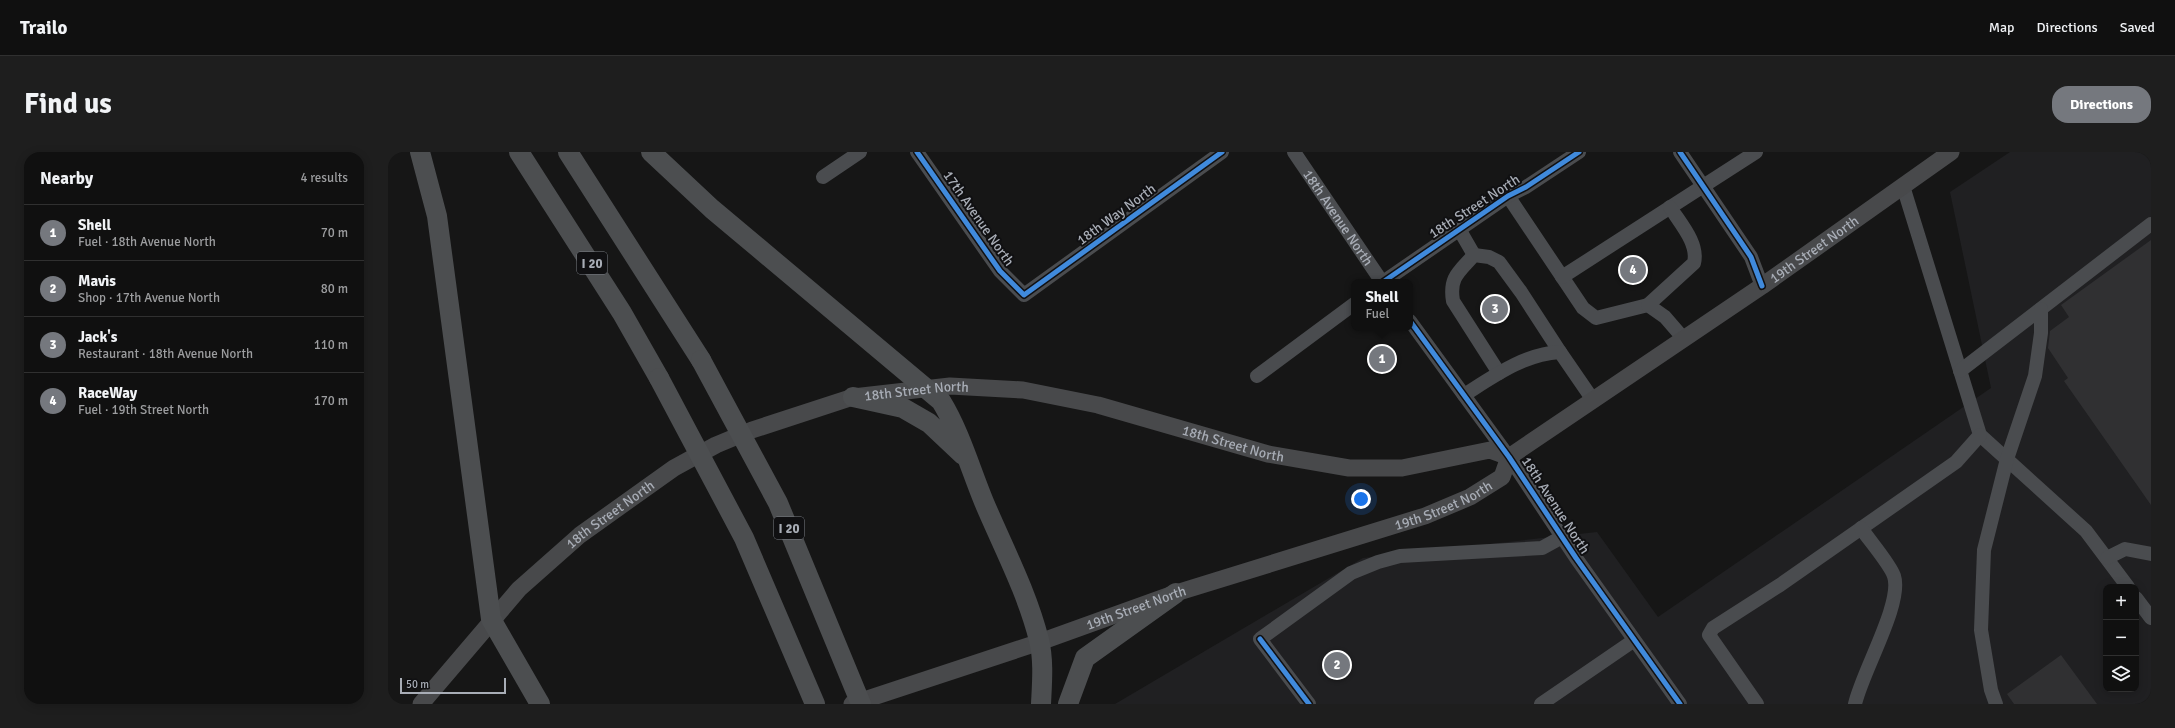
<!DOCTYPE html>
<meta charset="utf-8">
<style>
body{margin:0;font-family:Signika,sans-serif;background:#1e1e1e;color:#f1f3f6}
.controls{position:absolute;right:12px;bottom:12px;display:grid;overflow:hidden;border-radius:8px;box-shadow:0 2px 10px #0003}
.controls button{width:36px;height:36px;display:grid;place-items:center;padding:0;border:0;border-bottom:1px solid #303030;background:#101010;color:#f1f3f6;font:20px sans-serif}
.scale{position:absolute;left:12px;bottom:10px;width:106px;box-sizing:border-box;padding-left:4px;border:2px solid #a8adb6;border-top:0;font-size:11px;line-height:14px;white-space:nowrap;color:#a8adb6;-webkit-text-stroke:3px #101012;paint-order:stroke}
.you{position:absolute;left:973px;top:347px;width:14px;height:14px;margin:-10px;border:3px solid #fff;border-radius:50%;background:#1a73e8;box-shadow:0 0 0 6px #1a73e833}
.badge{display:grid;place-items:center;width:26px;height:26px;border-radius:50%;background:#75787e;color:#fff;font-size:13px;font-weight:700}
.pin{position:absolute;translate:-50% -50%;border:2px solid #fff;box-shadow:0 1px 4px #0006}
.popup{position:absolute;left:963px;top:127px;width:62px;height:52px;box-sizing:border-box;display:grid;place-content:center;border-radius:8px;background:#101010;filter:drop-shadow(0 1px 3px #0005);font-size:13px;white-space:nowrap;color:#9c9d9f}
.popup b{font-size:15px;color:#f1f3f6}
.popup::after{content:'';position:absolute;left:50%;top:100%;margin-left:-8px;border:8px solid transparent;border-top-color:#101010}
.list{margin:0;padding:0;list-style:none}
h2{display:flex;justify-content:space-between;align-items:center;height:52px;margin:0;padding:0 16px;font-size:17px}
h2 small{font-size:13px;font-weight:400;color:#9c9d9f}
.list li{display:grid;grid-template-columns:26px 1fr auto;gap:12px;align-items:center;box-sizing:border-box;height:56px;padding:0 16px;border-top:1px solid #303030}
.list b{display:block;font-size:15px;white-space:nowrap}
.list p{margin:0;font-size:13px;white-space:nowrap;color:#9c9d9f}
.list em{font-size:13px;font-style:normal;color:#9c9d9f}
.icon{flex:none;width:22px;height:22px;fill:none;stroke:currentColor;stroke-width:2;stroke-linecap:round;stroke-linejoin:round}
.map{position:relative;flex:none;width:1763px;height:552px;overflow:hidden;border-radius:16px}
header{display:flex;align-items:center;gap:24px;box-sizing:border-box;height:56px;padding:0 20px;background:#101010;border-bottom:1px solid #303030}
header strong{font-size:19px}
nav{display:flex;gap:22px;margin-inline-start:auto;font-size:14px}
.intro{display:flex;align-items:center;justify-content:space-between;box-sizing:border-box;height:96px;padding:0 24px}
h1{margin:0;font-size:28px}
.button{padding:10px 18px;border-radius:16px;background:#75787e;color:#fff;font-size:14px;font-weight:700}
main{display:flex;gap:24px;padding:0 24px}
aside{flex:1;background:#101010;border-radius:16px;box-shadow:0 2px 10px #0003}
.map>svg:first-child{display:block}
</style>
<header>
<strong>Trailo</strong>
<nav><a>Map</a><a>Directions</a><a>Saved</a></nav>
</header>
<div class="intro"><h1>Find us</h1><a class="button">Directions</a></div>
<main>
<aside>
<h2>Nearby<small>4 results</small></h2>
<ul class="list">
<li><span class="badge">1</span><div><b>Shell</b><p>Fuel · 18th Avenue North</p></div><em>70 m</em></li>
<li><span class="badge">2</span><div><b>Mavis</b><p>Shop · 17th Avenue North</p></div><em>80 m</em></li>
<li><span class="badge">3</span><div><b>Jack's</b><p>Restaurant · 18th Avenue North</p></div><em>110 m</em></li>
<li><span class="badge">4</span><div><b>RaceWay</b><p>Fuel · 19th Street North</p></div><em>170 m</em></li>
</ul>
</aside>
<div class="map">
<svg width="1763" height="552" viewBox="0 0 1763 552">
<rect width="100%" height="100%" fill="#161616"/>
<!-- built -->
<path fill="#202022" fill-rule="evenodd" d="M1622,0H1763V552H727L975,406L1209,380L1270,465L1603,236L1562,40ZM1718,435H1748V537H1718Z"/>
<!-- building -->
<path fill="#303032" d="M1763,88V353L1676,229L1680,226L1660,196L1662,179L1681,165L1673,153Z
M1673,503L1709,552H1626L1619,542Z"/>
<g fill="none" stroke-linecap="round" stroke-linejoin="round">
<!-- minor -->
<g stroke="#4a4c4f" stroke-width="14">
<path d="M529,0L612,119L636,143L834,0"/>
<path id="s1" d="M906,0L994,130"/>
<path d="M1292,0L1363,105L1374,134"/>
<path d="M435,25L472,0"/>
<path d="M1515,34L1592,283L1698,379L1740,435"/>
<path d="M1120,44L1195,156L1208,166L1260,153L1277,165L1296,187"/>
<path d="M1071,77L1086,103"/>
<path d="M1174,125L1368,0"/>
<path d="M995,130L1120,44L1138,35L1191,0"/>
<path d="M1260,153L1306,111C1311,91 1291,70 1282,55"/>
<path d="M1022,169L1121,305L1188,406L1292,552"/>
<path d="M1572,219L1763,72"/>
<path d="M1111,221L1065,149C1061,125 1071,120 1086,103L1101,105L1111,110L1133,140L1172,200"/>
<path d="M869,224L966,152"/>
<path d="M1076,243C1106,224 1136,202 1172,200L1205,248"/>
<path d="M1719,406L1737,397L1763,402"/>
<path d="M1748,446L1763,466"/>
<path d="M921,552L872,487L963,421L990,410L1012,404L1154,396L1174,385"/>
<path d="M1153,552L1245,489"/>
<path d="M1369,552L1321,483L1325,476L1392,433L1568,310L1592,283"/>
<path d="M1467,552C1474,520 1515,451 1506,424C1502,412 1481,388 1473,376"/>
<path d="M1608,552L1603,538L1593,478L1596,398L1619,307L1647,224L1653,181V157"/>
</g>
<!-- major -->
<g stroke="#48494b" stroke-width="17">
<path id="s2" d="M33,552L131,437L192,383L286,316L328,293L364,278L465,245L562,234L635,238L710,253L880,302L961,316H1014L1102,298L1121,305"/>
<path id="s3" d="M464,552L652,490L788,441L1037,364L1082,345L1114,325L1121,305L1374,134L1563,0"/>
</g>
<!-- highway -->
<path stroke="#4c4e50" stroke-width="20" d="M32,0L49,64L103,467L152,552
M131,0L234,161L271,226
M180,0L313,208
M263,0L324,57L553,249C572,280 582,316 596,350C615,395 639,440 651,488C656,509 654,531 653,552
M465,245L515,256L541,271L575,303
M680,552L697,506L788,441"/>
<!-- highway-bridge -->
<path stroke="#4c4e50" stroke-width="20" d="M313,208L390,351L473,552
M271,226L356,386L427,552"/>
<defs>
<path id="cycleway" d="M529,0L612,119L636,143L834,0
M1292,0L1363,105L1374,134
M995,130L1120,44L1138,35L1191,0
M1022,169L1121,305L1188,406L1292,552
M872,487L921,552"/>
</defs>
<!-- cycleway casing -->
<use href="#cycleway" stroke="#101012" stroke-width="8"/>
<!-- cycleway -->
<use href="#cycleway" stroke="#408adc" stroke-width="5"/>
</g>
<g text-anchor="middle" stroke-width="4" stroke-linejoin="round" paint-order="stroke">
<!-- shield labels -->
<g fill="#101012" stroke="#7a7e85" stroke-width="1">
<rect x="189" y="100" width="30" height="22" rx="3"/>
<rect x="386" y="365" width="30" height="22" rx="3"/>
</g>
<g font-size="13" font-weight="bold" fill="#a8adb6">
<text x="204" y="116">I 20</text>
<text x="401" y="381">I 20</text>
</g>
<!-- street labels -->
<g font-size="14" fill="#a8adb6" stroke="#101012">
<text transform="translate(1086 54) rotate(-33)" y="5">18th Street North</text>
<text transform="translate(728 62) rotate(-36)" y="5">18th Way North</text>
<text dy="5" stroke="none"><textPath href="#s1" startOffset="79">18th Avenue North</textPath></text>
<text transform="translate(591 66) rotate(55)" y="5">17th Avenue North</text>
<text dy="5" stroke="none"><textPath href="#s3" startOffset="1080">19th Street North</textPath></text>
<text dy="5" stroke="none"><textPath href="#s2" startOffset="605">18th Street North</textPath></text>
<text dy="5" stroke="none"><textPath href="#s2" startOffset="929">18th Street North</textPath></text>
<text dy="5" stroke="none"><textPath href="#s3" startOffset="624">19th Street North</textPath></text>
<text transform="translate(1168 353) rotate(57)" y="5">18th Avenue North</text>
<text dy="5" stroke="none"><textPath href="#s2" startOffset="269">18th Street North</textPath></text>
<text dy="5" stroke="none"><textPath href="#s3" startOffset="300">19th Street North</textPath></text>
</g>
</g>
</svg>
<div class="controls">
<button>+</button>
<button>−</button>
<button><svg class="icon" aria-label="layers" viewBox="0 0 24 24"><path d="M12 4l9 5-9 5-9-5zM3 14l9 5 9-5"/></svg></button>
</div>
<div class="scale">50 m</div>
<div class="you"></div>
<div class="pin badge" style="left:994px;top:207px">1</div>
<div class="popup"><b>Shell</b>Fuel</div>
<div class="pin badge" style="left:949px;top:513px">2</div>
<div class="pin badge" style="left:1107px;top:157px">3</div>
<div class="pin badge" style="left:1245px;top:118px">4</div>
</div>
</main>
